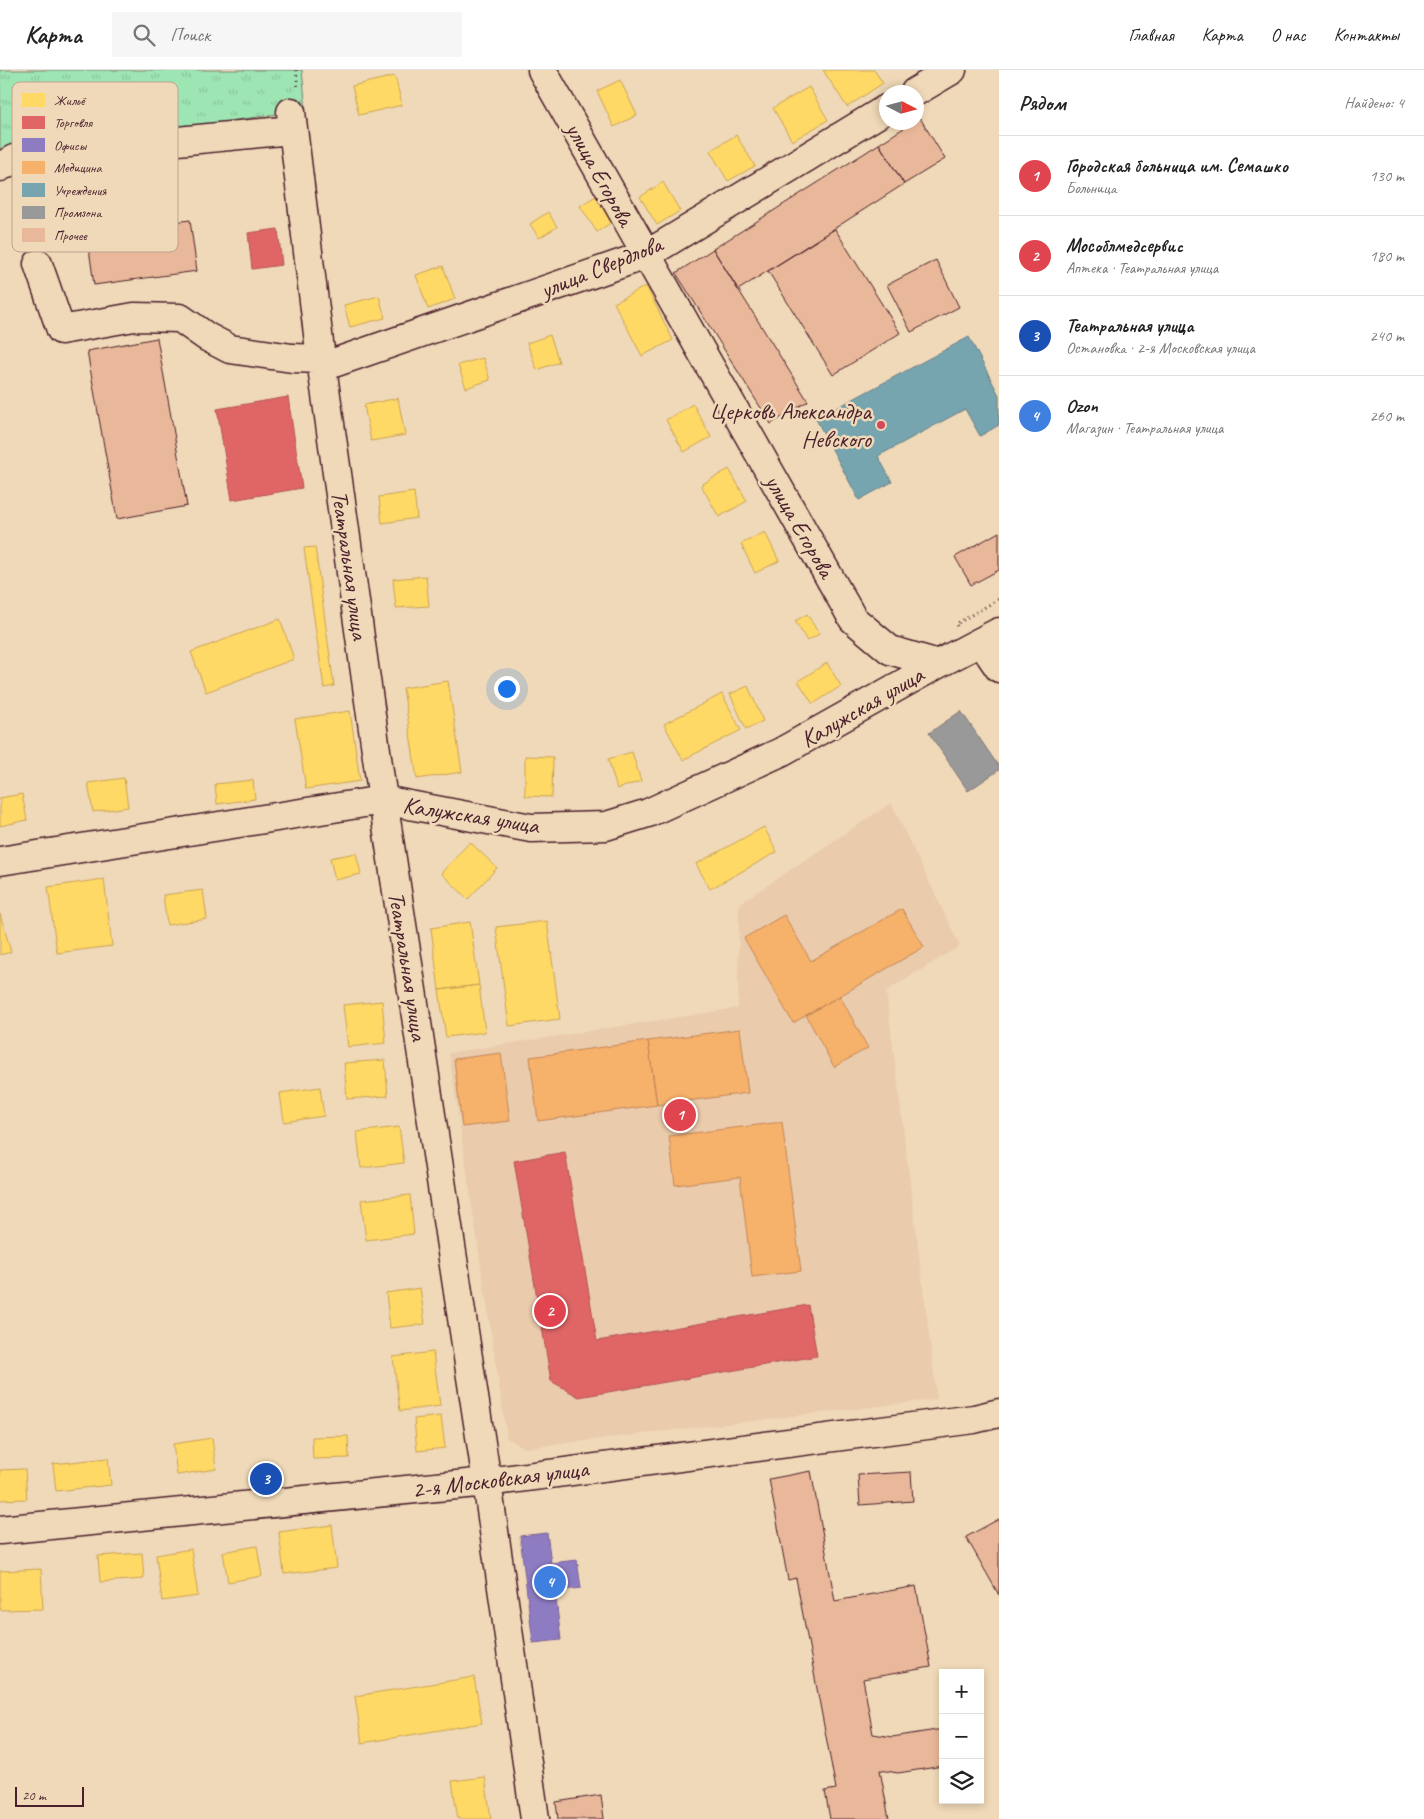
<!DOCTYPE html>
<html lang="ru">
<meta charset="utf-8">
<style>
body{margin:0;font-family:Caveat,sans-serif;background:#f6f6f6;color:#222}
.controls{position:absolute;right:15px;bottom:15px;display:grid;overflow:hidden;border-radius:0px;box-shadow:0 2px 8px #0003}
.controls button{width:45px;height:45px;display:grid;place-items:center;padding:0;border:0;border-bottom:1px solid #e0e0e0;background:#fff;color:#222;font:25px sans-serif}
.compass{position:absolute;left:879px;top:15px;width:45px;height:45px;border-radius:50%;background:#fff;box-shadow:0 2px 8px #0003;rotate:96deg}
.scale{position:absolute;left:15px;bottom:12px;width:69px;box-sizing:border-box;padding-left:5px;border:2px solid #4a1f2b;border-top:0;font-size:14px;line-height:18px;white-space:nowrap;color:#4a1f2b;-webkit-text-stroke:4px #efd9b8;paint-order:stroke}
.you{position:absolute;left:506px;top:618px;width:18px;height:18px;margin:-12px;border:4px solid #fff;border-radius:50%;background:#1a73e8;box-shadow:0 0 0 8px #1a73e833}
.badge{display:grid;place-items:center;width:32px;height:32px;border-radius:50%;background:#d1495b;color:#fff;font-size:16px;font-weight:700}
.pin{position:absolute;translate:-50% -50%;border:2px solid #fff;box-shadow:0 1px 5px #0006}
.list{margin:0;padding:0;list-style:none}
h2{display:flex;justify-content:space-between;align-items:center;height:65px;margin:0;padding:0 20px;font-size:21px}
h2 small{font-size:16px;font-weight:400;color:#767676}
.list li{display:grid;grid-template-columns:32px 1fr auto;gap:15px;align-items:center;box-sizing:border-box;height:80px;padding:0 20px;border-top:1px solid #e0e0e0}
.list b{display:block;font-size:19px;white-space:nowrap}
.list p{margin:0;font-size:16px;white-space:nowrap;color:#767676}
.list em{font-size:16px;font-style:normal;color:#767676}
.icon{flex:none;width:28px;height:28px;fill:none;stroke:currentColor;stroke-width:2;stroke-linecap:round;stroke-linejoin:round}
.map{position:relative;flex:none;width:999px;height:1749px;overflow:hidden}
header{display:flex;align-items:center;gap:30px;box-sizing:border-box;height:70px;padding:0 25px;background:#fff;border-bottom:1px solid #e0e0e0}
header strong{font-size:24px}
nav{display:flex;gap:28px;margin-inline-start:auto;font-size:18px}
.search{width:350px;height:45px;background:#f6f6f6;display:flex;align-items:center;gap:12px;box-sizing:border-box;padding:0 18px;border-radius:0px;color:#767676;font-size:19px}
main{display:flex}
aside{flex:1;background:#fff}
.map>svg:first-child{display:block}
</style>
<header>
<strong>Карта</strong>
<div class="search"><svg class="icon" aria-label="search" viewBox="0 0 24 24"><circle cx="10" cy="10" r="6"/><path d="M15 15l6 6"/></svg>Поиск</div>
<nav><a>Главная</a><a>Карта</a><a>О нас</a><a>Контакты</a></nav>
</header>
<main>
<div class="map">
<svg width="999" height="1749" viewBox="0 0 999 1749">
<defs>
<pattern id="park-tufts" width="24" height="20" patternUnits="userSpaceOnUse" patternTransform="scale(1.25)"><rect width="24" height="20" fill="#9de5b3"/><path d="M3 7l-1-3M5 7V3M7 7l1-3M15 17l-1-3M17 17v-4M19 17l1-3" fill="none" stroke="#89c49a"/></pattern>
</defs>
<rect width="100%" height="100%" fill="#efd9b8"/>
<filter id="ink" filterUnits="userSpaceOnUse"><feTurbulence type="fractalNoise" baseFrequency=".02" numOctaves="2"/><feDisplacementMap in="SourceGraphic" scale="10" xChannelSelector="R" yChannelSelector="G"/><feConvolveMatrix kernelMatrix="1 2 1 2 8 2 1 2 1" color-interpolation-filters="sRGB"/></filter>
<g filter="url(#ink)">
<!-- built -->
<path fill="#eacbac" d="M891,733L960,876L886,921L937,1329L524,1378L507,1368L449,983L738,938L739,834Z"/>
<!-- park -->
<path fill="url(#park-tufts)" stroke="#74826f" d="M0,0H302L306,40L0,84Z"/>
<!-- homes -->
<path fill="#ffd966" stroke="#c9a154" d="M823,0H874L883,13L847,37Z
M395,6L402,35L359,45L352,16Z
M620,10L637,45L614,57L597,21Z
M809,17L828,50L792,71L773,38Z
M736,65L755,96L728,111L710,81Z
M663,112L680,141L657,155L640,127Z
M599,124L615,150L597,162L580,136Z
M548,142L557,157L539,168L530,154Z
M443,196L455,229L428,239L416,205Z
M646,216L673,270L642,286L614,233Z
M379,226L385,248L350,257L344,235Z
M550,265L559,292L537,300L527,273Z
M483,288L490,310L466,318L458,295Z
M398,328L405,365L371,371L364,335Z
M693,334L711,367L684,382L666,350Z
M729,399L747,431L719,447L701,415Z
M414,422L417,448L382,453L379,427Z
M765,462L779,491L755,503L741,474Z
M315,477L334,616L324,618L304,478Z
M426,506L429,536L396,538L393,509Z
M807,544L819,564L807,571L795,551Z
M280,549L294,589L206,622L191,582Z
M827,593L841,616L813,634L798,611Z
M448,611L462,702L417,709L403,618Z
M748,616L763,651L746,659L730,624Z
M722,624L741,660L683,690L664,654Z
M350,641L360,711L306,719L295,649Z
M632,682L641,711L617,719L608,689Z
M525,686L553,687L552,727L525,726Z
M124,708L128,737L93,742L88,713Z
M253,710L255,729L217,734L215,714Z
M22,724L27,750L0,756V728Z
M764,757L777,782L710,819L696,794Z
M470,772L497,798L468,829L441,803Z
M356,783L361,804L335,810L330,788Z
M104,809L112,876L57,883L48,817Z
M203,820L207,849L167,855L163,825Z
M0,844L11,882L0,885Z
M547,851L560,949L509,956L496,857Z
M470,852L479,915L439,920L431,858Z
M479,915L485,962L446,967L439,920Z
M382,931L386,973L348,977L343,935Z
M385,990L388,1026L347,1029L344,993Z
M320,1017L324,1046L284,1052L280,1023Z
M399,1057L404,1093L361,1098L357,1062Z
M410,1125L414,1164L366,1170L361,1130Z
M420,1218L425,1254L390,1258L386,1223Z
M433,1282L440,1336L400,1341L393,1287Z
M441,1346L445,1378L417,1381L414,1349Z
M348,1366L349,1388L313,1389L312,1367Z
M212,1368L216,1399L177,1405L173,1374Z
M108,1388L111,1415L56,1421L53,1394Z
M25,1399L27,1429L0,1430V1400Z
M332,1455L337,1498L284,1504L279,1462Z
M257,1476L262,1506L228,1512L223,1482Z
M191,1479L198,1526L162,1531L156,1485Z
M142,1483L144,1509L100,1512L98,1486Z
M41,1499L43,1539L0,1540V1501Z
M474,1607L482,1653L362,1673L355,1626Z
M485,1707L491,1749H458L452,1711Z"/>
<!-- shops -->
<path fill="#e06666" stroke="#b35154" d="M278,159L282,195L252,199L248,163Z
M288,327L302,418L232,430L217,339Z
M565,1082L597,1271L808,1235L817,1286L579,1327L551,1311L514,1091Z"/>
<!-- offices -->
<path fill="#8e7cc3" stroke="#7a6095" d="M547,1463L551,1493L577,1490L581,1518L555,1521L561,1570L533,1573L520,1466Z"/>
<!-- health -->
<path fill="#f6b26b" stroke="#c28658" d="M902,839L924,877L793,953L744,868L784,845L811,891Z
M840,926L868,978L834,997L806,945Z
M740,959L748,1023L657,1035L648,971Z
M648,971L657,1035L538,1051L530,987Z
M501,983L510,1051L462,1057L454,989Z
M782,1052L801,1201L752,1207L740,1107L675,1115L669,1066Z"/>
<!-- public -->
<path fill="#76a5af" stroke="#697d87" d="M969,267L999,325V355L980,366L965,339L878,386L892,412L859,430L816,349Z"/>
<!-- industry -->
<path fill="#999" stroke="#817478" d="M961,641L999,697V700L968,721L929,663Z"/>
<!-- building -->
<path fill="#e9b89a" stroke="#4a1f2b" d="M920,48L945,89L904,114L879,74L913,52H916V50Z
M879,74L904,114L738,220L713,179Z
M190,150L197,201L94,215L87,164Z
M835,159L900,263L833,305L768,201Z
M713,179L808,331L771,354L676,203Z
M936,190L959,237L911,262L887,215Z
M157,268L187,436L117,449L87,281Z
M999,462V500L971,515L955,487Z
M811,1401L835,1531L916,1516L931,1597L863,1609L873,1664L892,1667L943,1659V1696L898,1703L880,1700L889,1749H830L825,1721L836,1719L796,1508L788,1510L769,1409Z
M911,1402L913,1431L860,1435L858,1405Z
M999,1449V1525L966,1467Z
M601,1725L604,1749H558L556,1732Z"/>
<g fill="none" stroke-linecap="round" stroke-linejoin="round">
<defs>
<path id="minor" d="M542,0L853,549L890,580L938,594L999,562
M915,22L952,0
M291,42L322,297L383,730L487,1412L535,1749
M0,97L14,89L105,78L292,60
M38,194L61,260L134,247L180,248L207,267L230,279L292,288L322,289
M322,297L646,185L886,39
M982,573L999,598
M0,791L383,730L531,758L606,756L648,743L781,682L938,594
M0,1460L487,1412L974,1349L999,1343"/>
</defs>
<!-- minor casing -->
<use href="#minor" stroke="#4a1f2b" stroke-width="31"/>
<!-- path -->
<path stroke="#4a1f2b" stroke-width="3" stroke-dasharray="1 4" stroke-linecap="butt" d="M296,0L298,19
M957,556L956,554L999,529"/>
<!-- minor -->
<use href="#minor" stroke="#efd9b8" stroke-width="28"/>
</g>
</g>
<!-- markers -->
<circle fill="#d1495b" stroke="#efd9b8" stroke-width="2" cx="881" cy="355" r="5"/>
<g text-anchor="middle" stroke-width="5" stroke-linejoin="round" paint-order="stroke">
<!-- street labels -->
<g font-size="24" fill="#4a1f2b" stroke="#efd9b8">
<text transform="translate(600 104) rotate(61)" y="8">улица Егорова</text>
<text transform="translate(601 197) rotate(-22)" y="8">улица Свердлова</text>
<text transform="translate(800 456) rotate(60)" y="8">улица Егорова</text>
<text transform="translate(350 495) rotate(82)" y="8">Театральная улица</text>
<text transform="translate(862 637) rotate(-30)" y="8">Калужская улица</text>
<text transform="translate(471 745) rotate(9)" y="8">Калужская улица</text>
<text transform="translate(408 896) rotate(81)" y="8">Театральная улица</text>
<text transform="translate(500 1409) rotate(-7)" y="8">2-я Московская улица</text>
</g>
<!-- poi labels -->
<g font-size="24" fill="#4a1f2b" stroke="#efd9b8" text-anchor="end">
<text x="871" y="349">Церковь Александра<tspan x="871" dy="28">Невского</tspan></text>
</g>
</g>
<!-- legend -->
<rect x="12" y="12" width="166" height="170" rx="8" fill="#efd9b8" stroke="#bea18e" stroke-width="1"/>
<rect x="22" y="23" width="23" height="14" fill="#ffd966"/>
<rect x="22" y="46" width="23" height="13" fill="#e06666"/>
<rect x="22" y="68" width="23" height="14" fill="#8e7cc3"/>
<rect x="22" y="91" width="23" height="13" fill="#f6b26b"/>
<rect x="22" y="113" width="23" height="14" fill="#76a5af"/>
<rect x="22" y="136" width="23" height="13" fill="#999"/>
<rect x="22" y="158" width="23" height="14" fill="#e9b89a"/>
<g font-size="14" fill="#4a1f2b">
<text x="54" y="35">Жильё</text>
<text x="54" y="57">Торговля</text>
<text x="54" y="80">Офисы</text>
<text x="54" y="102">Медицина</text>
<text x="54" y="125">Учреждения</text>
<text x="54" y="147">Промзона</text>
<text x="54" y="170">Прочее</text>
</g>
</svg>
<div class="controls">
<button>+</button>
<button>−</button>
<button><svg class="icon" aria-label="layers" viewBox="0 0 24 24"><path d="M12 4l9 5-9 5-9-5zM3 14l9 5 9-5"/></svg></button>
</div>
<svg class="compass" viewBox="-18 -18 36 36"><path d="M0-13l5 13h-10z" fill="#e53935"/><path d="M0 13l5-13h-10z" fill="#767676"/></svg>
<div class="scale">20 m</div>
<div class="you"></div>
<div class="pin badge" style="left:680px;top:1045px;background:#e0444e">1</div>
<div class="pin badge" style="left:550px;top:1241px;background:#e0444e">2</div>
<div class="pin badge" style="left:266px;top:1409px;background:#1a4fb4">3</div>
<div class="pin badge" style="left:550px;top:1512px;background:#3f7fe0">4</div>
</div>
<aside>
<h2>Рядом<small>Найдено: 4</small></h2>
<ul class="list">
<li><span class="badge" style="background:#e0444e">1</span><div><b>Городская больница им. Семашко</b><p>Больница</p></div><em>130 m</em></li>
<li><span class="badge" style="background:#e0444e">2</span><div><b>Мособлмедсервис</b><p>Аптека · Театральная улица</p></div><em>180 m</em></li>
<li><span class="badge" style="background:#1a4fb4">3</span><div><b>Театральная улица</b><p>Остановка · 2-я Московская улица</p></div><em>240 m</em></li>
<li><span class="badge" style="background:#3f7fe0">4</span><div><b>Ozon</b><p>Магазин · Театральная улица</p></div><em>260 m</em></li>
</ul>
</aside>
</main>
